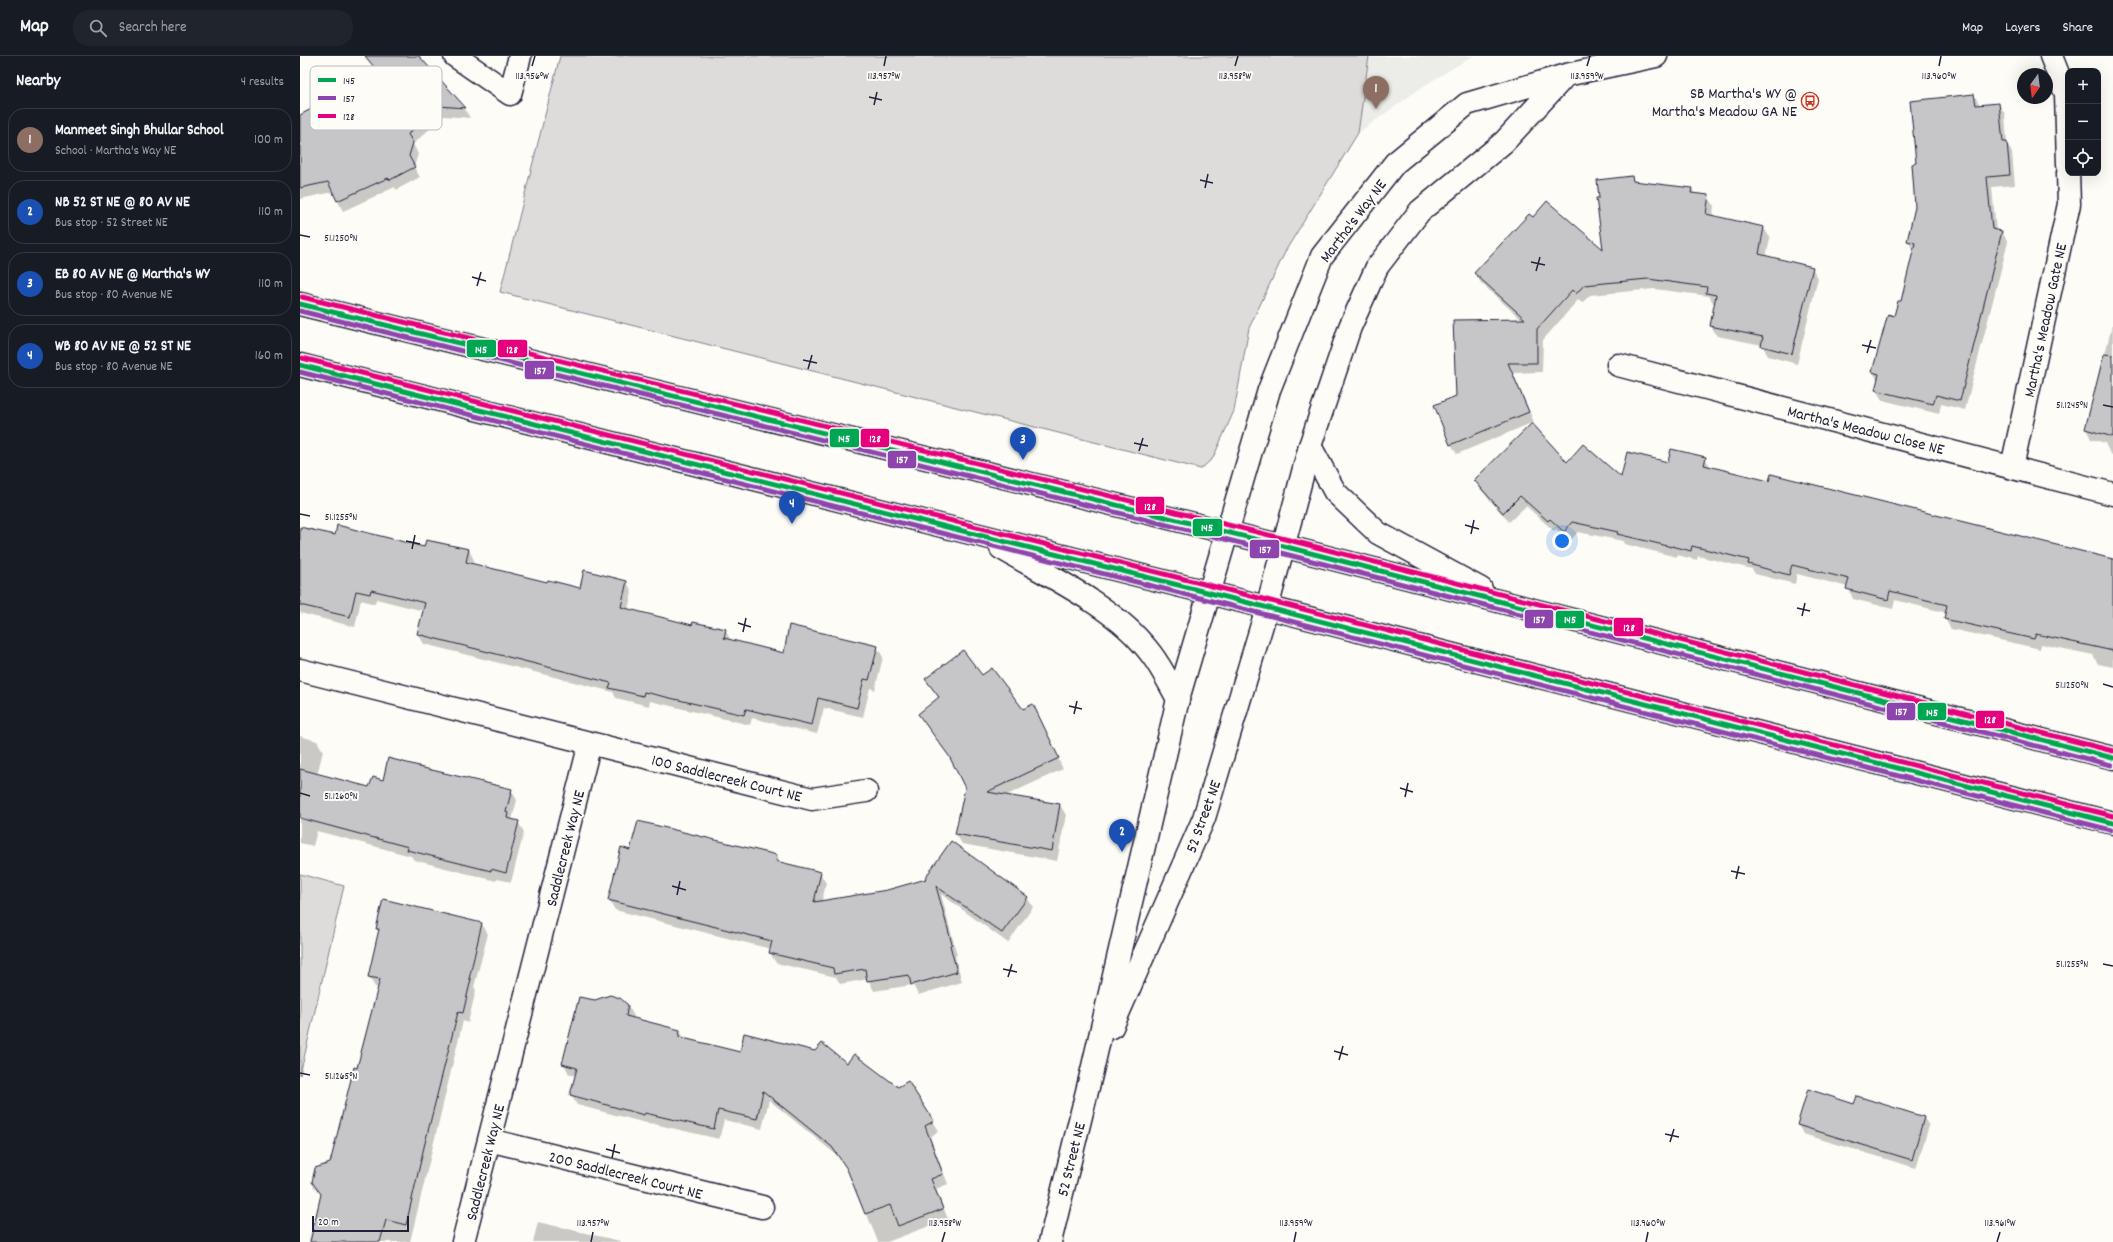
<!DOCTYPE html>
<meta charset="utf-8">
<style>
body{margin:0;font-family:Dekko,sans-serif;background:#20242c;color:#f1f3f6}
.controls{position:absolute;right:12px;top:12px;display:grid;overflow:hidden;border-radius:8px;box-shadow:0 4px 16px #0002}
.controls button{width:36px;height:36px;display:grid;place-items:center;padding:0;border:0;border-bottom:1px solid #363941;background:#171b24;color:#f1f3f6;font:20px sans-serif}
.compass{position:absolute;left:1717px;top:12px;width:36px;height:36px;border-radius:50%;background:#171b24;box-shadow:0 4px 16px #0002;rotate:194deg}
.scale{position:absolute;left:12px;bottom:10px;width:97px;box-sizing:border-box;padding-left:4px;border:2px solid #22223b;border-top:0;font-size:11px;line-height:14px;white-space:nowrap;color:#22223b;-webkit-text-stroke:3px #fdfcf7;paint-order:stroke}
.you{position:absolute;left:1262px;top:485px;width:14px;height:14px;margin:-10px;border:3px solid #fff;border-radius:50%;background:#1a73e8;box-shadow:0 0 0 6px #1a73e833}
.badge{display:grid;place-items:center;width:26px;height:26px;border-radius:50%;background:#c8321e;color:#fff;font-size:13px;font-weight:700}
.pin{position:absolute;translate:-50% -33px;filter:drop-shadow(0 1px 2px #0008)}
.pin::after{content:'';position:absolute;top:21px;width:14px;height:12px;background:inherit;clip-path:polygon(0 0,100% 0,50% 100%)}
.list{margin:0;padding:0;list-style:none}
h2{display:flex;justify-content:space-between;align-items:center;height:52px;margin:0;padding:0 16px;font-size:17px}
h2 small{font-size:13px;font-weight:400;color:#9ea1a6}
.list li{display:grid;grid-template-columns:26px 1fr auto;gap:12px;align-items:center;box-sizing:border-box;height:64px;margin:0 8px 8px;padding:0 8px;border:1px solid #363941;border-radius:16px}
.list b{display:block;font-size:15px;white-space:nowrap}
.list p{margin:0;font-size:13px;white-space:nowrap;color:#9ea1a6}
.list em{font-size:13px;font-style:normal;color:#9ea1a6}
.icon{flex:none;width:22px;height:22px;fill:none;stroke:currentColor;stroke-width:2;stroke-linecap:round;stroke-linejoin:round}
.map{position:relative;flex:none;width:1813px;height:1186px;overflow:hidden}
header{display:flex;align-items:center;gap:24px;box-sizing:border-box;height:56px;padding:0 20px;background:#171b24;border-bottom:1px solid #363941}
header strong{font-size:19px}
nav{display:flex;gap:22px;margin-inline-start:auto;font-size:14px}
.search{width:280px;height:36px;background:#20242c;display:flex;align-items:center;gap:10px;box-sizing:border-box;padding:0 14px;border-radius:16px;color:#9ea1a6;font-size:15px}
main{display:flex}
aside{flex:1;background:#171b24}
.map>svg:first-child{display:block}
</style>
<header>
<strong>Map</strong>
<div class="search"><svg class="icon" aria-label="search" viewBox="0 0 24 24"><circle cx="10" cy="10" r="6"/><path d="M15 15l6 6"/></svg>Search here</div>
<nav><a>Map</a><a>Layers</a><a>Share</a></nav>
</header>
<main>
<aside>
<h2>Nearby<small>4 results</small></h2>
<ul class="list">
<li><span class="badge" style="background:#8d6e63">1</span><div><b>Manmeet Singh Bhullar School</b><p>School · Martha's Way NE</p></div><em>100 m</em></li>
<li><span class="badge" style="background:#1a4fb4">2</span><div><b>NB 52 ST NE @ 80 AV NE</b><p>Bus stop · 52 Street NE</p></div><em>110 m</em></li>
<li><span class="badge" style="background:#1a4fb4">3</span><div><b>EB 80 AV NE @ Martha's WY</b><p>Bus stop · 80 Avenue NE</p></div><em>110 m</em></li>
<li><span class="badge" style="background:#1a4fb4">4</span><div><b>WB 80 AV NE @ 52 ST NE</b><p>Bus stop · 80 Avenue NE</p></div><em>160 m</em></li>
</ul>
</aside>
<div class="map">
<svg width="1813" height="1186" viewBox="0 0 1813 1186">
<rect width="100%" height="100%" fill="#fdfcf7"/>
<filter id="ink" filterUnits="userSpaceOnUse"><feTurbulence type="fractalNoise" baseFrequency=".025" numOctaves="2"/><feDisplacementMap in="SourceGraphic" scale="8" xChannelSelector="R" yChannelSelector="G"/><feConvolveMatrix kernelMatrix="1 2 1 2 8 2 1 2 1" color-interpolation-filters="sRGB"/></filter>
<g filter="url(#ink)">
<!-- built -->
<path fill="#ecece9" d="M1069,0H1173L1125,29L1058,77Z"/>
<!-- green -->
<path fill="#dddcdb" stroke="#807f8b" d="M260,0H1069L1058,77L986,194L949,272L934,355L913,402L901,413L200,236Z
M0,818L44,830L0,1019Z"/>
<!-- shadow -->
<path fill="#0003" d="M79,0L119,1L165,53L170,62L144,60L113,88L118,98L114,111L120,121L96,134L95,131L43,155L33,136L0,143V60L78,18L72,7Z
M1674,39L1680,49L1699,48L1705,58L1707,87L1712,97L1715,129L1692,131L1696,175L1702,176L1708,186L1665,354L1641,348L1639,358L1582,344L1576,334L1578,325L1573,316L1602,246L1614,196L1608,185L1616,151L1617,108Z
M1332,121L1335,127L1392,133L1395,138L1408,140L1414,150L1413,160L1464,172L1470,182L1466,201L1512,212L1518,222L1497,308L1468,300L1462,289L1417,280L1411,270L1415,248L1413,247L1409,240L1354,233L1290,239L1282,247L1278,244L1243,284L1242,316L1213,317L1234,366L1157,398L1151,388L1157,340L1222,264L1181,227L1175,217L1304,195Z
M1813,265V399L1810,398L1805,387L1791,383L1786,373L1802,302H1804Z
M1405,402L1411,412L1813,505V611L1798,608L1793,599L1741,588L1740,593L1651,573L1645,563L1647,557L1595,544L1593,553L1553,543L1548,531L1497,518L1495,528L1455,518L1452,513L1398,500L1397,504L1377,499V501L1324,488L1323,485L1278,476L1270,485L1256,473L1254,475L1226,450L1209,466L1181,434L1175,424L1267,407L1322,423L1369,407Z
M0,472L36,481L124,492L135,485L169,494L174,504L173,509L248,528L281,533L327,526L332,536L328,554L393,570L425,574L431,585L485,598L577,591L583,601L575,634L570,632L563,661L524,652L517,678L452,662L450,669L350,645L349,650L316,642L313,636L124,588L118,578L124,555L76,543L75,548L61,544L55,571L0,557Z
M682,620L723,654L738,659L763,713L705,740L760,749L766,759L757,805L662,788L656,778L665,732L653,706L619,658L639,643L626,623Z
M0,680L17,685L23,695L17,719L70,732L119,711L120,713L211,734L217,744L212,764L218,766L224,776L211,826L197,823L196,825L114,804L111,800L17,775L13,790L0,787Z
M322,793L331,795L477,800L481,808L520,817L526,827L522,846L588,835L627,824L727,841L733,851L708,887L641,838L657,899L655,900L662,926L618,939L613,929L574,935L568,923L540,928L536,921L476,907L470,897L471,893L315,854L309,844Z
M84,844L182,868L188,878L174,931L176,934L168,967L163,965L110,1186H10L9,1184L22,1139L13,1125L30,1107L79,932L75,931L69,921L79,876L77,873Z
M328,950L334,960L333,963L380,975L385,983L440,997L547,1008L633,1065L639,1075L630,1081L648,1128L636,1133L648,1163L587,1186H578L550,1116L539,1101L469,1044L462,1073L424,1064L419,1083L350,1067V1068L277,1049L271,1039L276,1020L269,1018L264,1008Z
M1555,1049L1624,1062L1629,1070L1616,1112L1503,1078L1498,1069Z
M238,1166L320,1185L321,1186H233Z"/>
<!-- building -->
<path fill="#c6c6c8" stroke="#22223b" d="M65,0H119L166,52L138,50L108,78L113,87L109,100L115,111L90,124L88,122L37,145L28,126L0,132V59L79,17Z
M1674,38L1676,49L1699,47L1703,86H1707L1710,119L1687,121L1692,173L1702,175L1660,345L1636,339L1633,348L1575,334L1579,318L1572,316L1588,258L1594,260L1598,245H1601L1615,187L1607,185L1615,151L1612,108L1616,107L1610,45Z
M1332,120L1333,125L1392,132L1391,137L1409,139L1406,158L1464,171L1459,198L1513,211L1492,298L1461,290L1463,281L1410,270L1416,239L1406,237L1407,231L1348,223L1284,229L1276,238L1272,234L1237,273V307H1208L1229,356L1150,389L1134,349L1156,340L1153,264L1225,263L1174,217L1229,158L1233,161L1247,145L1303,193L1296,142H1299L1297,124Z
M1804,298L1813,299V381L1785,373Z
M1232,367L1267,406L1283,388L1321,421L1327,396L1368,406L1371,393L1406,401L1404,409L1469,425L1471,418L1813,503V595L1736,578L1734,583L1644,563L1647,549L1590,535L1588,544L1546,533L1549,523L1492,509L1489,519L1448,508L1449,504L1392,490L1391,495L1372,490V491L1317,478L1318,476L1272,466L1264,476L1250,463L1248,465L1220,440L1203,457L1174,424Z
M37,469L124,491L126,484L169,493L166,506L247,526L248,524L280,532L284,514L327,525L321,551L392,569L393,566L426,573L424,582L484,597L489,569L578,590L569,624L564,623L557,652L518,642L512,669L446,653L444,659L344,636L343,640L309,632L311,627L117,578L125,547L71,534L70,538L56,535L50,561L0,549V471L35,479Z
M663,594L682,619L692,612L723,653L733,648L759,702L687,736L760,748L752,795L655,778L665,732L649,700L618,658L639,641L625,623Z
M88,702L119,710V711L212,733L206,756L208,757L207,762L219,765L206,817L191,813V815L107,794L108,791L0,762V713L69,731L73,721L83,724Z
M338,765L477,799L476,805L521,816L514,846L587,834L626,823L625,822L651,785L728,841L702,877L636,830L652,888L650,889L657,916L611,929L609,919L567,925L565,913L534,918L533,912L469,897L472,885L308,844L321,791L330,794Z
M83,843L182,867L169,923H171L163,957L158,956L124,1091L106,1169L86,1164L80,1186H10L21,1138L12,1126L15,1112L30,1107L54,1011L57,1012L80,923L68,921L79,873H76Z
M310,939L320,942L328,949L326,960L380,974L379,981L440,996L444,977L515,995L522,987L547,1007L554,998L598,1031L608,1025L634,1065L625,1070L643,1118L631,1123L643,1153L598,1170L590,1149L565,1158L547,1113L532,1091L463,1035L457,1063L418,1054L414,1073L345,1057L344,1059L270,1039L277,1012L262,1008L279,941L295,944Z
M1508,1033L1554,1048L1557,1040L1624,1061L1612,1104L1497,1069Z"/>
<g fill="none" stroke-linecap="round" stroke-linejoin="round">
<defs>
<path id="minor" d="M155,0L210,38L220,0
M1751,0L1766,38L1768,108
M1318,309L1813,438
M1712,411L1769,148L1768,117
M0,614L512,743L566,735
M812,971L904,762L967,552L1010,390L1050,271L1077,211L1120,155L1204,86L1265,20
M189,1084L462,1151
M163,1186L290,687
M750,1186L791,1019L878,643L969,334L1022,200L1095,107L1167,48L1266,19L1356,0"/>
<path id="major" d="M0,248L983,490L1813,702
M0,309L910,537L1813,767
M1010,390L1035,436L1078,477L1181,533
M701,492C745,518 810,549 842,587C857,603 867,623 878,643"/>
</defs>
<!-- minor casing -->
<use href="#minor" stroke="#22223b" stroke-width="25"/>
<!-- major casing -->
<use href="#major" stroke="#22223b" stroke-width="25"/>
<!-- minor -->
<use href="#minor" stroke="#fdfcf7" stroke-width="22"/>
<!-- major -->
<use href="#major" stroke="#fdfcf7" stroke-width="22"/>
<defs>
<path id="bus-1" d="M0,248L983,490L1813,702
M0,309L910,537L1813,767"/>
<path id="bus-2" d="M0,255L981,497L1811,709
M0,316L908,544L1811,774"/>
<path id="bus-3" d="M2,241L985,483L1813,695
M2,302L912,530L1813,760"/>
</defs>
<!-- bus-1 casing -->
<use href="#bus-1" stroke="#fdfcf7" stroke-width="8"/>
<!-- bus-2 casing -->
<use href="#bus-2" stroke="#fdfcf7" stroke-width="8"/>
<!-- bus-3 casing -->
<use href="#bus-3" stroke="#fdfcf7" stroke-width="8"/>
<!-- bus-1 -->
<use href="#bus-1" stroke="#00a651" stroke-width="5"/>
<!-- bus-2 -->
<use href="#bus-2" stroke="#8e44ad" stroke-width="5"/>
<!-- bus-3 -->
<use href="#bus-3" stroke="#e5007d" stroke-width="5"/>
</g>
</g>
<!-- ticks -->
<path fill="none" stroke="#22223b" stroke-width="1.5" d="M232,10L235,0M584,10L586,0M935,10L938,0M1287,10L1290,0M1639,10L1641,0M569,41L582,44M574,49L577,36M900,124L913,127M905,132L908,118M0,179L10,181M1231,206L1245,209M1236,215L1240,201M172,221L186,225M177,230L181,216M1562,289L1576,292M1567,297L1571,284M503,304L517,307M508,313L512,299M1803,349L1813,351M834,387L848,390M839,395L843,382M0,458L10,460M1165,469L1179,473M1171,478L1174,464M106,485L120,488M112,493L115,479M1497,552L1510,555M1502,560L1505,547M438,567L451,571M443,576L446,562M1803,628L1813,631M769,650L782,653M774,658L777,645M1100,732L1113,736M0,737L10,740M1105,741L1108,727M1431,815L1445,818M1436,823L1439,810M372,830L386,834M377,839L380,825M1803,908L1813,910M703,913L717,916M708,921L712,908M1034,995L1048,999M1039,1004L1043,990M0,1017L10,1019M1365,1078L1379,1081M1370,1086L1374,1073M306,1093L320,1097M312,1102L315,1088M291,1186L293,1176M642,1186L645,1176M994,1186L996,1176M1346,1186L1348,1176M1697,1186L1700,1176"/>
<!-- icons -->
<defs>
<symbol id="bus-ring" viewBox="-11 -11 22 22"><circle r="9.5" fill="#fdfcf7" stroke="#c8321e" stroke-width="1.5"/><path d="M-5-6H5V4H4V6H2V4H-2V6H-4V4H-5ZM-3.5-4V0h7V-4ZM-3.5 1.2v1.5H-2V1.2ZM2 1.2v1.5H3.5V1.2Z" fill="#c8321e"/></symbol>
</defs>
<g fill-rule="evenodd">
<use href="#bus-ring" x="1500" y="35" width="20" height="20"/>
</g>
<g text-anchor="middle" stroke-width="4" stroke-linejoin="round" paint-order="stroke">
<!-- poi labels -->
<g font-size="16" fill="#22223b" stroke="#fdfcf7" text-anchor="end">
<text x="1497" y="42">SB Martha's WY @<tspan x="1497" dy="18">Martha's Meadow GA NE</tspan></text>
</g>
<!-- street labels -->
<g font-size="16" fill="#22223b" stroke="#fdfcf7">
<text transform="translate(1052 164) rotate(-53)" y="6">Martha's Way NE</text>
<text transform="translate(1744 264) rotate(-78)" y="6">Martha's Meadow Gate NE</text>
<text transform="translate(1566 373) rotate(14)" y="6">Martha's Meadow Close NE</text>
<text transform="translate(427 721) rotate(14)" y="6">100 Saddlecreek Court NE</text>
<text transform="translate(902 760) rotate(-70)" y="6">52 Street NE</text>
<text transform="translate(264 792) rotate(-76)" y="6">Saddlecreek Way NE</text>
<text transform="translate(770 1103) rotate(-76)" y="6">52 Street NE</text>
<text transform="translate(184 1106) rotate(-76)" y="6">Saddlecreek Way NE</text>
<text transform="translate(326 1118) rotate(14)" y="6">200 Saddlecreek Court NE</text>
</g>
</g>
<!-- legend -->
<rect x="10" y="10" width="132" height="64" rx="6" fill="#fdfcf7" stroke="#bbbbbf" stroke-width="1"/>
<rect x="18" y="22" width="18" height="4" fill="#00a651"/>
<rect x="18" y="40" width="18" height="4" fill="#8e44ad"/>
<rect x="18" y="58" width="18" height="4" fill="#e5007d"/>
<g font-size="11" fill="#22223b">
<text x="43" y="28">145</text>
<text x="43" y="46">157</text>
<text x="43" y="64">128</text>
</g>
<g font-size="10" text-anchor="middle" fill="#22223b" stroke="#fdfcf7" stroke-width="4" stroke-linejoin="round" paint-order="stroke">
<text x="232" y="23">113.956°W</text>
<text x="584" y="23">113.957°W</text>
<text x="935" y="23">113.958°W</text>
<text x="1287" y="23">113.959°W</text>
<text x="1639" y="23">113.960°W</text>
<text x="41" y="185">51.1250°N</text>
<text x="1772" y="352">51.1245°N</text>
<text x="41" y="464">51.1255°N</text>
<text x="1772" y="632">51.1250°N</text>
<text x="41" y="743">51.1260°N</text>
<text x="1772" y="911">51.1255°N</text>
<text x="41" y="1023">51.1265°N</text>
<text x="293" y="1170">113.957°W</text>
<text x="645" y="1170">113.958°W</text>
<text x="996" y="1170">113.959°W</text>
<text x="1348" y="1170">113.960°W</text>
<text x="1700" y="1170">113.961°W</text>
</g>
<g stroke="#fdfcf7" stroke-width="1.5">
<rect x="166" y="283" width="31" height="19" rx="4" fill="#00a651"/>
<rect x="197" y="283" width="31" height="19" rx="4" fill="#e5007d"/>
<rect x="224" y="304" width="31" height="20" rx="4" fill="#8e44ad"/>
<rect x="529" y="372" width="31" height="20" rx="4" fill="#00a651"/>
<rect x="560" y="372" width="30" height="20" rx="4" fill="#e5007d"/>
<rect x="587" y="394" width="30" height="19" rx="4" fill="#8e44ad"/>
<rect x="835" y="440" width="30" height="19" rx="4" fill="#e5007d"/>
<rect x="892" y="462" width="31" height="19" rx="4" fill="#00a651"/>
<rect x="949" y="483" width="31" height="20" rx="4" fill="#8e44ad"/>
<rect x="1224" y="553" width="30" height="20" rx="4" fill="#8e44ad"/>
<rect x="1255" y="554" width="30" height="19" rx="4" fill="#00a651"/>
<rect x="1313" y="561" width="31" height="20" rx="4" fill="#e5007d"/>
<rect x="1586" y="646" width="30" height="19" rx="4" fill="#8e44ad"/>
<rect x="1617" y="646" width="30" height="19" rx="4" fill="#00a651"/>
<rect x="1675" y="654" width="30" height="19" rx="4" fill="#e5007d"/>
</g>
<g font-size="11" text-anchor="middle" font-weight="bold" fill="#fff">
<text x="181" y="297">145</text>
<text x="212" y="297">128</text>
<text x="240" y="318">157</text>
<text x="544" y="386">145</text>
<text x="575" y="386">128</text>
<text x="602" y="407">157</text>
<text x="850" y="454">128</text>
<text x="907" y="475">145</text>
<text x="965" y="497">157</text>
<text x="1239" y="567">157</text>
<text x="1270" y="567">145</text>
<text x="1329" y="575">128</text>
<text x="1601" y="659">157</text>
<text x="1632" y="660">145</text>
<text x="1690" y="667">128</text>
</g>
</svg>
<div class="controls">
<button>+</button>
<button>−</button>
<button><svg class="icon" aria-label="locate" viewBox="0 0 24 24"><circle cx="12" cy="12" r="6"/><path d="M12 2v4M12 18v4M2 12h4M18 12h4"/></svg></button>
</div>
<svg class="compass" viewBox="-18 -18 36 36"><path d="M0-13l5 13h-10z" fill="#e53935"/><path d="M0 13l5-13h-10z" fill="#9ea1a6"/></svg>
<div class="scale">20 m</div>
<div class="you"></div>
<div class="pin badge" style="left:1076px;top:53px;background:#8d6e63">1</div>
<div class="pin badge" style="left:822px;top:796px;background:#1a4fb4">2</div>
<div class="pin badge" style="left:723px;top:404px;background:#1a4fb4">3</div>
<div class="pin badge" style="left:492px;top:468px;background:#1a4fb4">4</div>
</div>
</main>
